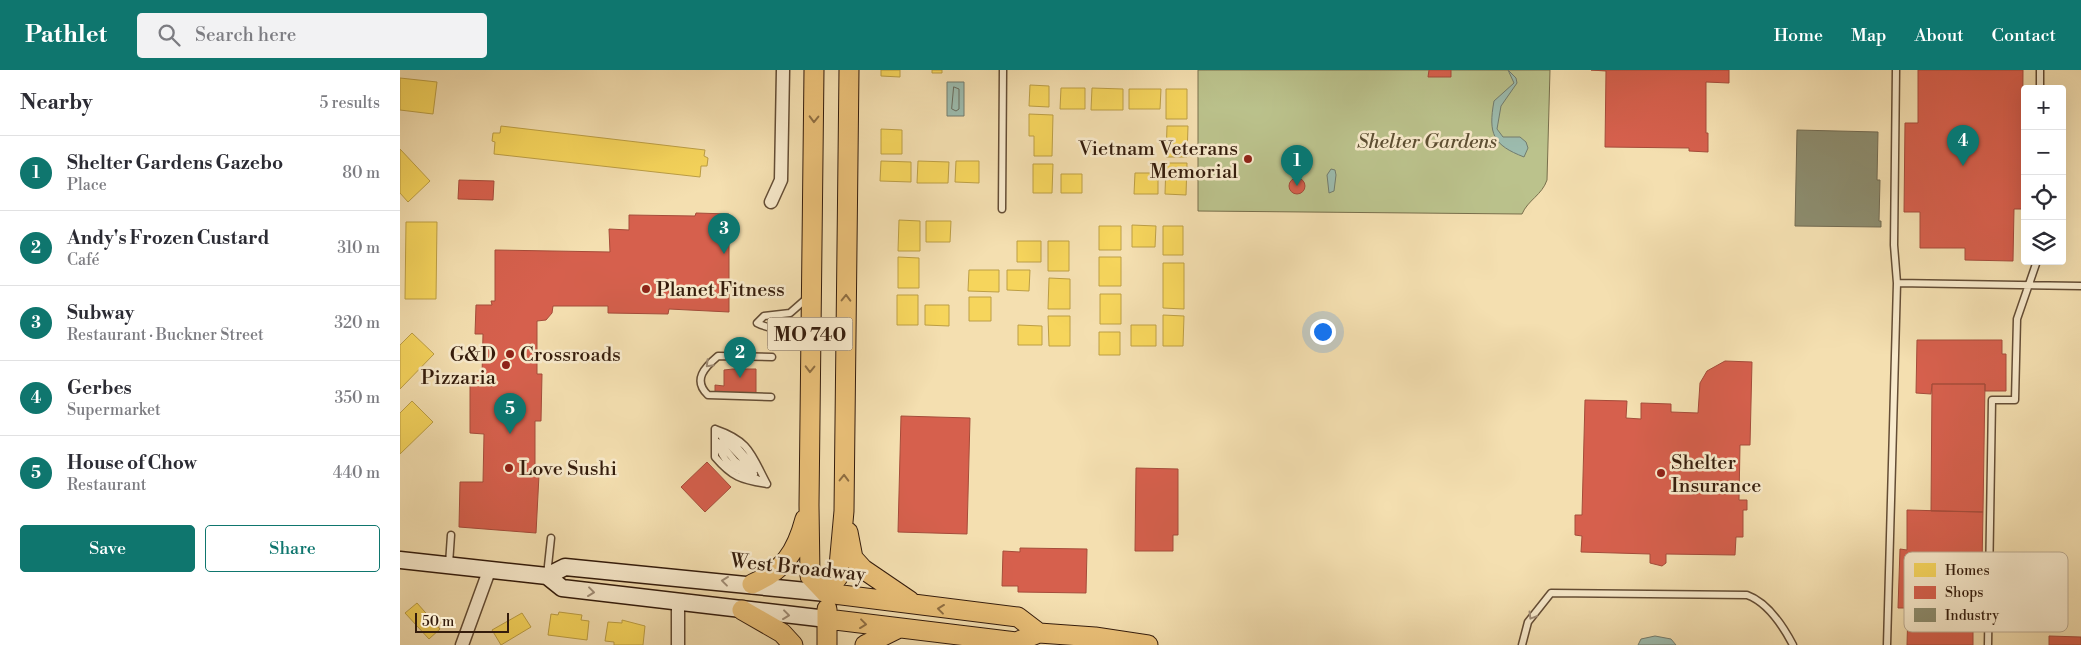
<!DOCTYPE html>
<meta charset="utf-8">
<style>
body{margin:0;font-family:"Libre Bodoni",serif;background:#f2f2f3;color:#2b2b33}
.controls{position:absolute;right:15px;top:15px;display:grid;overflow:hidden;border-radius:5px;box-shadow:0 5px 20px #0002}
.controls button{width:45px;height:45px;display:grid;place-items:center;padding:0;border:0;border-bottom:1px solid #e1e1e2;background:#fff;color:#2b2b33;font:25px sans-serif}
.scale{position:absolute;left:15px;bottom:12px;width:94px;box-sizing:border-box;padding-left:5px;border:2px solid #341c0c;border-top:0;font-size:14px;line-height:18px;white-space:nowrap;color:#341c0c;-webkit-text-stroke:4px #f8eacc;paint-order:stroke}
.you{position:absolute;left:922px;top:261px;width:18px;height:18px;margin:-12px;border:4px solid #fff;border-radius:50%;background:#1a73e8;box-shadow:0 0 0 8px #1a73e833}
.badge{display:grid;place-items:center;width:32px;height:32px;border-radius:50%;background:#0f766e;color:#fff;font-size:16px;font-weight:700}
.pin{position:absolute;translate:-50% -41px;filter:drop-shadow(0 1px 2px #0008)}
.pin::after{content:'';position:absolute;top:26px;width:18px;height:15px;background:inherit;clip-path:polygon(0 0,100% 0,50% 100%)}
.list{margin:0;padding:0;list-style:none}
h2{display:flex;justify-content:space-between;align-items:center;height:65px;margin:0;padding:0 20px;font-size:21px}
h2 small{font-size:16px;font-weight:400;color:#7c7c81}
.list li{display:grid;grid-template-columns:32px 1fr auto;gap:15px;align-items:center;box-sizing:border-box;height:75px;padding:0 20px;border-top:1px solid #e1e1e2}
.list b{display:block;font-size:19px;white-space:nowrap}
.list p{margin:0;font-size:16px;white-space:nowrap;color:#7c7c81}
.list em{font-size:16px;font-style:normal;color:#7c7c81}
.actions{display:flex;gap:10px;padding:15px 20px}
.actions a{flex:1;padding:11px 0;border:1px solid #0f766e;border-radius:5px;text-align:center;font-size:18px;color:#0f766e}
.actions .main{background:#0f766e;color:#fff}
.icon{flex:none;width:28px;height:28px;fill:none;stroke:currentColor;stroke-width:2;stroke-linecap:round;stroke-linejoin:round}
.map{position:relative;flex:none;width:1681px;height:575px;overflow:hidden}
header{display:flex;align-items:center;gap:30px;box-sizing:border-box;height:70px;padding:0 25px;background:#0f766e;color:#fff}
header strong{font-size:24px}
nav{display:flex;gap:28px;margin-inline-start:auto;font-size:18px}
.search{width:350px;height:45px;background:#f2f2f3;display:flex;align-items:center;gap:12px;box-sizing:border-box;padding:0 18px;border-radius:5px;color:#7c7c81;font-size:19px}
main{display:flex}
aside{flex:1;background:#fff}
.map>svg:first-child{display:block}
</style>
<header>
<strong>Pathlet</strong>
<div class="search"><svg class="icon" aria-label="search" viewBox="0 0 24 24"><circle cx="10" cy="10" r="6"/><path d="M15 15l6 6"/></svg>Search here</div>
<nav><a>Home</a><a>Map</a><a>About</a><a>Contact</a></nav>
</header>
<main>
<aside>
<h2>Nearby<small>5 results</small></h2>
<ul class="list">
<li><span class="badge">1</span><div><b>Shelter Gardens Gazebo</b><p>Place</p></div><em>80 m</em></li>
<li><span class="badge">2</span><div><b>Andy's Frozen Custard</b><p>Café</p></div><em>310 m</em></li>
<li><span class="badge">3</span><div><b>Subway</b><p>Restaurant · Buckner Street</p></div><em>320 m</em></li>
<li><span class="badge">4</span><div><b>Gerbes</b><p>Supermarket</p></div><em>350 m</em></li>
<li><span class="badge">5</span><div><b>House of Chow</b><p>Restaurant</p></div><em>440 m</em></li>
</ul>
<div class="actions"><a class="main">Save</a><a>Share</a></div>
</aside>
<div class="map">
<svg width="1681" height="575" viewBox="0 0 1681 575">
<rect width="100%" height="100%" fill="#f4dfb0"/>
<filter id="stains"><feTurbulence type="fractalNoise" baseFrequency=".004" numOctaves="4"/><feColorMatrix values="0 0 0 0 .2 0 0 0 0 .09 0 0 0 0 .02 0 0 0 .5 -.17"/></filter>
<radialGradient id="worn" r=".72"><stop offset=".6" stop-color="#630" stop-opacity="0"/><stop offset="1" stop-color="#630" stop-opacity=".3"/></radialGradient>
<!-- green -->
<path fill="#bbc28c" stroke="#786f4c" d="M798,0H1150L1147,110C1142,125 1128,130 1122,144L798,141Z"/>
<!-- water -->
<path fill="#9cbcaf" stroke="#727c6e" d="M1108,0L1116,8L1117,13L1101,36L1097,59L1103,67H1120L1126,72L1128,78L1124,87C1093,75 1088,64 1094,31L1114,13Z
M547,12H564V46H547Z
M931,99L935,100L936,105L934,121L929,123L927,105Z
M1255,566L1271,569L1276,575H1238L1241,569Z"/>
<!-- homes -->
<path fill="#f6d55c" stroke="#bc9e44" d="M481,0H500V7L481,6Z
M532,0H542V3H532Z
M0,8L37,12L33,44L0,40Z
M630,15L649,16V37L629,36Z
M661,18H685V39H660Z
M692,18L723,19V40H691Z
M729,19H761L760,39H729Z
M766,19H787V49H766Z
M629,44L653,45L652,86H634V66H629Z
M101,56L305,80L304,86L308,88L307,96H301L300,107L94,84L95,72L92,71L93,63H100Z
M767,56H788L787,87H766Z
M481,59L502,60V84H481Z
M0,79L30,111L8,132L0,123Z
M481,91L511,92V112L480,111Z
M518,91L549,92L548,113H517Z
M556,91H579V113L555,112Z
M766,93H787L786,125L765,124Z
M633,94H653L652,123H633Z
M735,103H758V124H734Z
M661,104H682V123H661Z
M499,150L520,151V181H498Z
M526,151H551L550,172H526Z
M6,152H37L36,229H5Z
M732,155L756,156L755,177H732Z
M699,156H721V180H699Z
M763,156H783V185H763Z
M617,171H641V192H617Z
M648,171H669V201H648Z
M498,187L519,188V218H498Z
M699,187H721V216H699Z
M763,193H784V239L763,238Z
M569,200H599V222L568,221Z
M607,200H630L629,221L607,220Z
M649,208L670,209V239H648Z
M700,224H721V254H700Z
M497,225H518V255H497Z
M569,227H591V251H569Z
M525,235H549V256L525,255Z
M763,245L784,246L783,276H763Z
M648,246H670V276H649Z
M618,255L642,256V275H618Z
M731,255H756V276H731Z
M699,262H720V285H699Z
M12,263L34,284L0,319V275Z
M12,331L33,352L0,384V343Z
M17,533L40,559L29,569L5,543Z
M159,542L182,545L181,550L189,551L187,570L148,565L151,544L158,545Z
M122,543L131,557L101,575L92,560Z
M222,550L245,556L243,575H214V572L205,571L208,552L222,553Z"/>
<!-- shops -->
<path fill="#d6604d" stroke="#a54c3a" d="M1029,0H1051V7H1028Z
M1191,0H1329V13L1306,12V63H1308V82L1289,81V78L1205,77L1206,1Z
M1518,0H1623L1622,139H1614L1613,191L1565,190V178H1520V142H1504L1505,53H1518Z
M889 116a8 8 0 1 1 16 0a8 8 0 1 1-16 0Z
M59,110L94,111L93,130L58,129Z
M296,143L329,144V242L269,239L268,244L208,243V236H153L152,243L146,250L137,251V304H142L141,351H135V405H139L136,463L59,457L60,412H83L84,364L70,363V305H82L83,264H75L76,235H92L91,231H95V180L210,182L209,159L229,160V145L295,146Z
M1517,270H1602V284H1606V321H1585V314H1532L1531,324L1516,323Z
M1325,291L1352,292L1350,375H1340L1339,430H1347V440H1343V467H1336L1335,485L1266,484V493L1262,496L1250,493V484L1181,482L1182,466L1175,465V445H1182L1185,330L1227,331L1226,348L1241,349V333L1271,334V342L1298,343L1300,313L1307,301Z
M333,299H356V326L315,323V315L324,316V300Z
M1532,314H1585L1583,442L1531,441Z
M501,346L570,348L567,464L498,462Z
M307,392L331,417L305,442L281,417Z
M736,398L778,399V465H773V481H735Z
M1507,440L1583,442L1581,549H1573V575H1507L1508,538H1498L1500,479L1507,480Z
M620,478L687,479L686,523L618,522V516H602L603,481L620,482Z
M1649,566L1681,567V575H1649Z"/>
<!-- industry -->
<path fill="#8c8c6e" stroke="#726a51" d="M1397,60L1478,62L1477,110H1480L1479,151H1481V157L1395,156Z"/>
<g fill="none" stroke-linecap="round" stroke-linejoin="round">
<!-- shore -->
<path stroke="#686c5e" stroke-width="1" d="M554,17L559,19V39L556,41L552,39Z"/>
<defs>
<path id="service" d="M1640,19V0
M602,139L603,0
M1497,213L1681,216
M406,229L390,243L364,246L357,253C374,262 387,256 407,271
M371,327L308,325C292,310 305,297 318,286L372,287
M315,359V387C332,407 341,410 367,414
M315,359C350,371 351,384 367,414
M321,363L331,370L356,399
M320,365L350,397
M318,372C322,396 340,401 359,410
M320,373L335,391L354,404
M49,494L51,465
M147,505L151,468
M1122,575L1128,552L1151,523L1347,525C1367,532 1383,556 1393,575
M1487,575L1497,213L1494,175L1496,0
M1588,575L1592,330H1615L1617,249L1637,191"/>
<path id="minor" d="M371,132L381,110L383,0
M278,532V575
M62,575L89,501"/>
<path id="secondary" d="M0,490L147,506L165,497L426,523
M147,506L162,518L427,549"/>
<path id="primary" d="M414,0L409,435L410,506L426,523
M448,462L453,488L463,499L510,531
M352,514C384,500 396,483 405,449
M426,523L438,507L444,441L449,0
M426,523L618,547L639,563
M427,539V575
M342,540L382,563L393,575
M427,549L616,572L639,563L695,567L748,575
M465,575L497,559"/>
</defs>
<!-- service casing -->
<use href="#service" stroke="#644d35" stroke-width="9"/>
<!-- minor casing -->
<use href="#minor" stroke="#644d35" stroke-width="15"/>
<!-- secondary casing -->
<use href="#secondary" stroke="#341c0c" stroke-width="19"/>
<!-- primary casing -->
<use href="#primary" stroke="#341c0c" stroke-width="21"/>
<!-- service -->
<use href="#service" stroke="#f8eacc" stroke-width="6"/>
<!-- minor -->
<use href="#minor" stroke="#f8eacc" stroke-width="12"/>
<!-- secondary -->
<use href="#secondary" stroke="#f8eacc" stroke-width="16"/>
<!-- primary -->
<use href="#primary" stroke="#eac078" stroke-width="19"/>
</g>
<!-- one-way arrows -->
<defs><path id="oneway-chevron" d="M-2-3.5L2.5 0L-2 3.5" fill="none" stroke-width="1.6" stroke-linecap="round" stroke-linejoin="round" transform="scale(1.25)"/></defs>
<g stroke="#8f6e42">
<use href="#oneway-chevron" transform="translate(414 49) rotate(91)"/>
<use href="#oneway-chevron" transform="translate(446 228) rotate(-89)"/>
<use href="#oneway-chevron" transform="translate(410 299) rotate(91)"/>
<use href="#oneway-chevron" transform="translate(444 408) rotate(-89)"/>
<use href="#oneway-chevron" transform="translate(541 539) rotate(-173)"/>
<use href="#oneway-chevron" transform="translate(463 554) rotate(7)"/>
</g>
<g stroke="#a08d76">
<use href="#oneway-chevron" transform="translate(309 294) rotate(135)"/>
<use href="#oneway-chevron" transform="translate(325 511) rotate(-173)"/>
<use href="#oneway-chevron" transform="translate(191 522) rotate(7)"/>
<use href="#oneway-chevron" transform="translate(386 545) rotate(7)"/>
<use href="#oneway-chevron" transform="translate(1132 546) rotate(121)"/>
</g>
<!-- markers -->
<g fill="#8f2418" stroke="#f8eacc" stroke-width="2">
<circle cx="848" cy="89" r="5"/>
<circle cx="246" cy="219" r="5"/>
<circle cx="110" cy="284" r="5"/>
<circle cx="106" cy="295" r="5"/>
<circle cx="109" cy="398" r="5"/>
<circle cx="1261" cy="403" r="5"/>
</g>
<g text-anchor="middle" stroke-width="5" stroke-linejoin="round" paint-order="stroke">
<!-- shield labels -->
<rect fill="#f8eacc" stroke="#6f5a46" stroke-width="1" x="367.5" y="247.5" width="85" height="33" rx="4"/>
<g font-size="19" font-weight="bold" fill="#341c0c">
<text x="410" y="271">MO 740</text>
</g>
<!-- park labels -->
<g font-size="20" font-style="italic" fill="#5c4e32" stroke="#f8eacc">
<text x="1027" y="78">Shelter Gardens</text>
</g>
<!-- poi labels -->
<g font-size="20" fill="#341c0c" stroke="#f8eacc" text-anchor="start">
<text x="838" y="85" text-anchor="end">Vietnam Veterans<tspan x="838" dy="23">Memorial</tspan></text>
<text x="256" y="226">Planet Fitness</text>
<text x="96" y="291" text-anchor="end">G&amp;D<tspan x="96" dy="23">Pizzaria</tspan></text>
<text x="120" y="291">Crossroads</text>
<text x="1271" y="399">Shelter<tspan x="1271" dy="23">Insurance</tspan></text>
<text x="119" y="405">Love Sushi</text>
</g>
<!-- street labels -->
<g font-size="20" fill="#341c0c" stroke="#f8eacc">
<text transform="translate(398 497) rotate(6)" y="7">West Broadway</text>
</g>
</g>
<!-- legend -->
<rect x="1504" y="482" width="164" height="80" rx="8" fill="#f8eacc" stroke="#bdac92" stroke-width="1"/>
<rect x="1514" y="493" width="22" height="14" fill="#f6d55c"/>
<rect x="1514" y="516" width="22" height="13" fill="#d6604d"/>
<rect x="1514" y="538" width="22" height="14" fill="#8c8c6e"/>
<g font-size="14" fill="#341c0c">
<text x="1545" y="505">Homes</text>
<text x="1545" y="527">Shops</text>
<text x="1545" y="550">Industry</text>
</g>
<rect width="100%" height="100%" filter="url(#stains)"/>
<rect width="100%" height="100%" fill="url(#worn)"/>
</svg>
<div class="controls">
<button>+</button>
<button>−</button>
<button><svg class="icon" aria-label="locate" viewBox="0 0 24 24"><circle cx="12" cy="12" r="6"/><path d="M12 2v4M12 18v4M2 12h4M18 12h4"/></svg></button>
<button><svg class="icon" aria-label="layers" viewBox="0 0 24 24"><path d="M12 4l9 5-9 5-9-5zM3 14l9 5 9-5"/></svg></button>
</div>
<div class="scale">50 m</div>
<div class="you"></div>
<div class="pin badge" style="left:897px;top:116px">1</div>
<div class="pin badge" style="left:340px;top:308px">2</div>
<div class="pin badge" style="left:324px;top:184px">3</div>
<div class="pin badge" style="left:1563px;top:96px">4</div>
<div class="pin badge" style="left:110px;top:364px">5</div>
</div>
</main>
